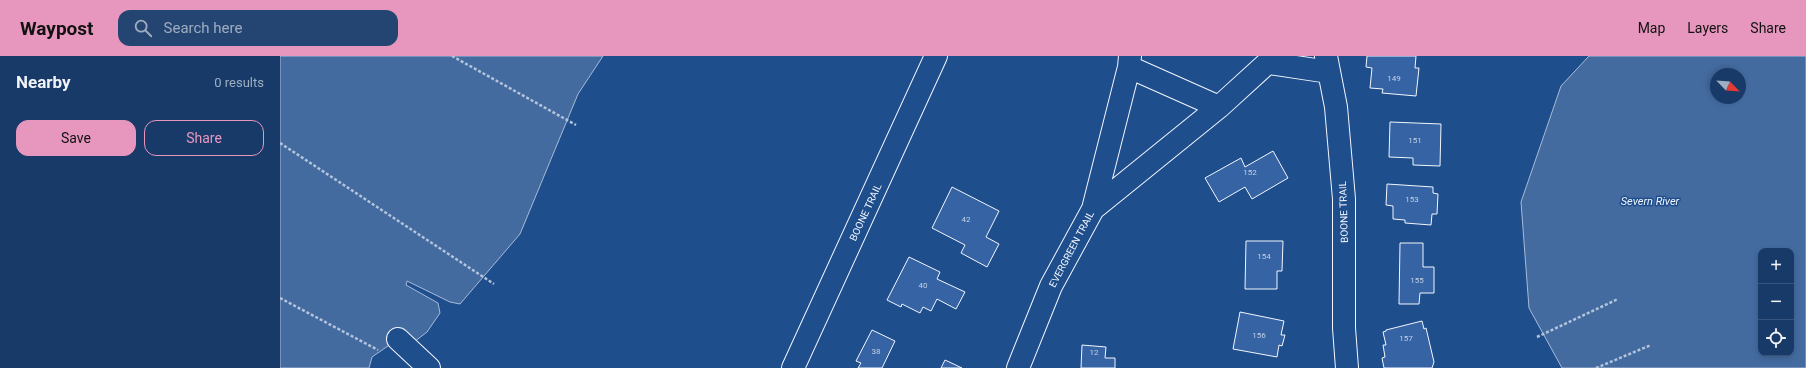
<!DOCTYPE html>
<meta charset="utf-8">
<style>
body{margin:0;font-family:Roboto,sans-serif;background:#244571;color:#f1f3f6}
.controls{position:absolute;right:12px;bottom:12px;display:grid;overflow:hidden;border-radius:8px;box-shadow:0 2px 6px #0003}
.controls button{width:36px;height:36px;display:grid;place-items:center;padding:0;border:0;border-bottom:1px solid #36547d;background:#173a69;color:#f1f3f6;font:20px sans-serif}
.compass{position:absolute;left:1430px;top:12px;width:36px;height:36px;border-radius:50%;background:#173a69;box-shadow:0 2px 6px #0003;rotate:115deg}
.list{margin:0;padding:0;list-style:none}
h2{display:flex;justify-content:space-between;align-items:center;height:52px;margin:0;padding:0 16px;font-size:17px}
h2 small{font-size:13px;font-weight:400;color:#9eadc0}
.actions{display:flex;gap:8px;padding:12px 16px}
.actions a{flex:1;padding:9px 0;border:1px solid #e797bd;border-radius:12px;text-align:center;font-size:14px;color:#e797bd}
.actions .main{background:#e797bd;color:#111}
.icon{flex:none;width:22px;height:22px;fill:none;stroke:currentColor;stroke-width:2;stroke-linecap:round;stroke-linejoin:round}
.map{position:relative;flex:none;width:1526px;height:312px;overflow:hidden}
header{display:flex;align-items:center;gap:24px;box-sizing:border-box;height:56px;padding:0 20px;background:#e797bd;color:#111}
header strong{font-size:19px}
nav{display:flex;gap:22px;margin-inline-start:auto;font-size:14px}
.search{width:280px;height:36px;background:#244571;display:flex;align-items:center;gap:10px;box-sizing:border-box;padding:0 14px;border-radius:12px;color:#9eadc0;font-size:15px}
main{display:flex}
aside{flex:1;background:#173a69}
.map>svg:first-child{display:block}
</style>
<header>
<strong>Waypost</strong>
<div class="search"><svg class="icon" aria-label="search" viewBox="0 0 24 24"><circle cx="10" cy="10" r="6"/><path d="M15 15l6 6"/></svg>Search here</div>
<nav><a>Map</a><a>Layers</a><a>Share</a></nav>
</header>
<main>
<aside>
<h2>Nearby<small>0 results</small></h2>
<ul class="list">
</ul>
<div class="actions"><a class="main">Save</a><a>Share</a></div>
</aside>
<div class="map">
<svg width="1526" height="312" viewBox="0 0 1526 312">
<rect width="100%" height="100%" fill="#1f4e8c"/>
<!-- water -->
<path fill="#446ba0" stroke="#a8bbd7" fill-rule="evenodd" d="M0,0H323L298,38L240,178L180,248L170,246L127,225L126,229L158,247L160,257L147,276L134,286L118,283L92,301L89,312H0Z
M1309,0H1526V312H1282L1249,252L1241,146L1281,30ZM1436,18H1460V42H1436ZM1481,195H1511V297H1481Z"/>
<!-- building -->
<path fill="#3563a3" stroke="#f2f6ff" d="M1087,0H1136L1135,12H1139L1136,40L1102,37L1103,33L1090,32L1092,12L1086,11Z
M1110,66L1161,68L1160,110L1133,109V102L1109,101Z
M993,95L1008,122L972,143L965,131L939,146L925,122L961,102L965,111Z
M1107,128L1153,131V137L1158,138L1157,158H1152L1151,169L1125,167V164L1113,163V150L1106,149Z
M672,131L719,155L706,181L719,188L707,211L681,197L685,189L652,172Z
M966,185H1003L1002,215H997V233H965Z
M1120,187H1143V211H1154V237H1140L1139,248H1119Z
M629,201L660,216L657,223L685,236L676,253L657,243L651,255L643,251L640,257L622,248L621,251L607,244Z
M960,256L1004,265L1001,279H1005L1002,290L999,289L997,301L953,293Z
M1142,265L1144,273L1146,272L1154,306L1152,312H1104L1102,302L1105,301L1103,289H1106L1103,276L1106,275V274Z
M592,274L615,285L602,312H578L581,307L576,305Z
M802,289L826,291L825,302H835V312H801Z
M665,304L682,312H661Z"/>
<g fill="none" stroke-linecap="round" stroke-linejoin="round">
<defs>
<path id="minor" d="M1046,0L1056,51L1064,143V272L1067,312
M989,7L1049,16
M849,11L939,51
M813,153L939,51L995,0
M118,283L149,312
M513,312L656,0
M738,312L771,230L813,153L849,11L850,0"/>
</defs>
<!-- minor casing -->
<use href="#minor" stroke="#f2f6ff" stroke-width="24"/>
<!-- path -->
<path stroke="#b3c4dc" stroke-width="2.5" stroke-dasharray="3 2" stroke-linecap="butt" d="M172,0L296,69
M0,87L214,228
M0,242L98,294
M1257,281L1338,243
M1316,312L1371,289"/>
<!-- minor -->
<use href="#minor" stroke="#1f4e8c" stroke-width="22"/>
</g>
<g text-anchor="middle" stroke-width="3" stroke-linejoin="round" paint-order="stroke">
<!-- number labels -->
<g font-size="8" fill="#c3d1e8">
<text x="1114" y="25">149</text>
<text x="1135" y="87">151</text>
<text x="970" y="119">152</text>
<text x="1132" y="146">153</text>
<text x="686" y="166">42</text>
<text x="984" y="203">154</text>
<text x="1137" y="227">155</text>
<text x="643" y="232">40</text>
<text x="979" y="282">156</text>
<text x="1126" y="285">157</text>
<text x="596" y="298">38</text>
<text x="814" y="299">12</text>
</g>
<!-- street labels -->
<g font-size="10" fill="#f2f6ff" stroke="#1f4e8c">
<text transform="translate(585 156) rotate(-65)" y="4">BOONE TRAIL</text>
<text transform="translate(1063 156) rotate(-92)" y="4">BOONE TRAIL</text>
<text transform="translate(791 193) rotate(-62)" y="4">EVERGREEN TRAIL</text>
</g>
<!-- water labels -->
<g font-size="11" font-style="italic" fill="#f2f6ff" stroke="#1f4e8c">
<text x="1370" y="149">Severn River</text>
</g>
</g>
</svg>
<div class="controls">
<button>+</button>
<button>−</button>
<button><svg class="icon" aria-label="locate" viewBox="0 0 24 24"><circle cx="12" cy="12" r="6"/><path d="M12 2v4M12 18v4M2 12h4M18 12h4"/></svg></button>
</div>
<svg class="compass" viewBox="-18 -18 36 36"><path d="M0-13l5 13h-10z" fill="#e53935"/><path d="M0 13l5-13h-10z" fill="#9eadc0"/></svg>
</div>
</main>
